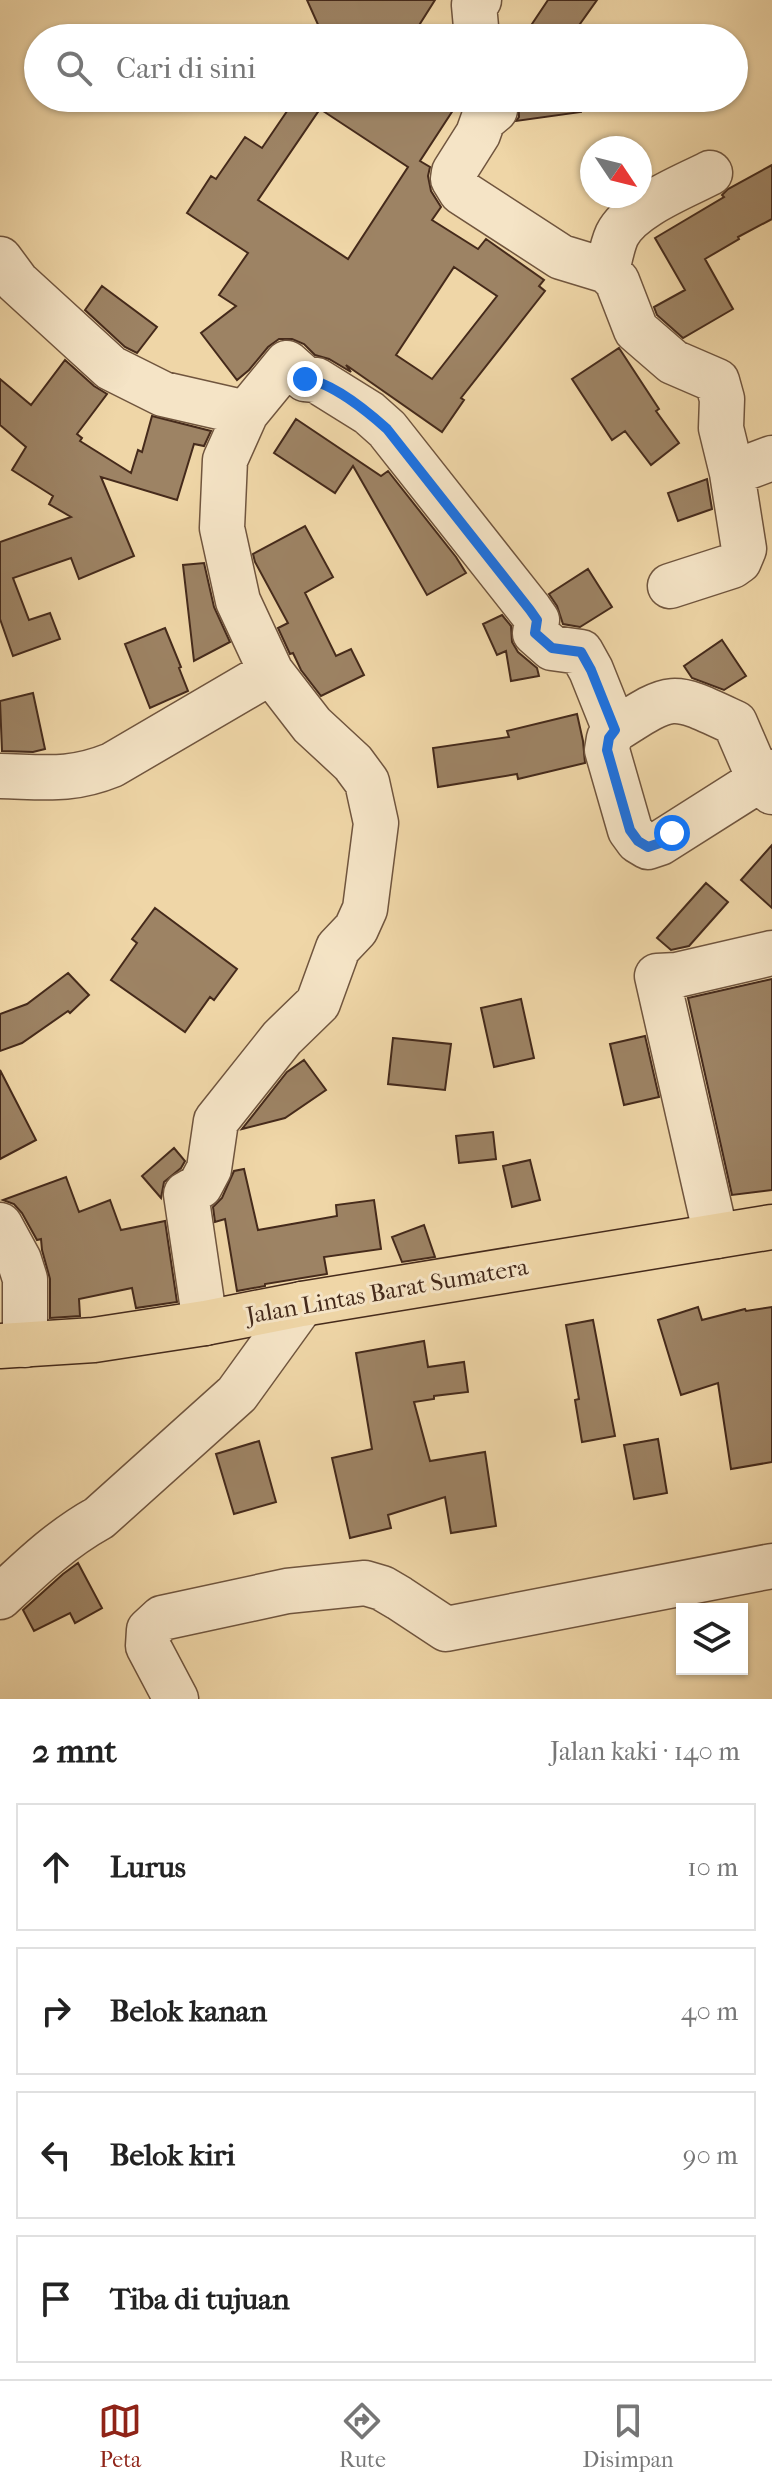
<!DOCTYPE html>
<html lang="id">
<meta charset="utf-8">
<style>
body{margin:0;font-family:"IM FELL French Canon",serif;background:#f2f2f2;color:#222}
.controls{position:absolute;right:24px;bottom:24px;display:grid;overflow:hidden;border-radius:0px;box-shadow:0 2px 6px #0004}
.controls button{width:72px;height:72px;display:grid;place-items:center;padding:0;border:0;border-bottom:2px solid #e0e0e0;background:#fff;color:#222;font:40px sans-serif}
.compass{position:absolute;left:580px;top:136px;width:72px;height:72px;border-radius:50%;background:#fff;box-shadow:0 2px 6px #0004;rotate:125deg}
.stop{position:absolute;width:24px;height:24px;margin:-18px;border:6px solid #1a73e8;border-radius:50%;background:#fff}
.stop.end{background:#1a73e8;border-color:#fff;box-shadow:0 2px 8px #0008}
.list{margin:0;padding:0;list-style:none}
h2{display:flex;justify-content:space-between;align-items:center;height:104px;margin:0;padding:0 32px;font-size:34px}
h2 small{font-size:26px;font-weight:400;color:#767676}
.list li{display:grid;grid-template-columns:52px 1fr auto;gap:24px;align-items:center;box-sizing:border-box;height:128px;margin:0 16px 16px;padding:0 16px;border:2px solid #e0e0e0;border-radius:0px}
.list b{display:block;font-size:30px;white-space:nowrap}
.list em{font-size:26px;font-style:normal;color:#767676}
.icon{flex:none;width:44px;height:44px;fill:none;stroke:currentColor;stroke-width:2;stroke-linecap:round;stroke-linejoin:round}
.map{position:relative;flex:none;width:772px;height:1699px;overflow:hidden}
.search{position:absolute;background:#fff;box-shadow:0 2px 6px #0004;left:24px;right:24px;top:24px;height:88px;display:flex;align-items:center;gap:20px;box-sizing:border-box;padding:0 28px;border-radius:44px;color:#767676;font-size:30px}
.sheet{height:680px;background:#fff}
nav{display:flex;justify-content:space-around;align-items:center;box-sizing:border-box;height:112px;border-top:2px solid #e0e0e0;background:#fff;font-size:22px;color:#767676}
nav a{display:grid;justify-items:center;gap:4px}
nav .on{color:#8f2418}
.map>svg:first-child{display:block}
</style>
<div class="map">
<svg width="772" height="1699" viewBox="0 0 772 1699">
<rect width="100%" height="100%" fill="#efd6a7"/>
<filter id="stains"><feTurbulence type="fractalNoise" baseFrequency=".0025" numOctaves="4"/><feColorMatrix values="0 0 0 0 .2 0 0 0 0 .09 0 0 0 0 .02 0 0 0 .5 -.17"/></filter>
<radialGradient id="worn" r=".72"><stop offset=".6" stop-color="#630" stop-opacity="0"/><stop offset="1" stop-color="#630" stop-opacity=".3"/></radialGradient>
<!-- building -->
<path fill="#9d8364" stroke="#452a1b" stroke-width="2" fill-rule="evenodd" d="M307,0H435L411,38H324Z
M548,0H597L570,38H546L530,27Z
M296,98H461L420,161L430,167L428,176L431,191L441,207L432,220L478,249L486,239L544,280L539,286L545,291L461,398L464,400L442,432L346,365L351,372L329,359L315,355L304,344L292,339H279L268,347L249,370L237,380L201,333L236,306L219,295L248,253L187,213L211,176L216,179L245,137L262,148ZM320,109L408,167L348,259L258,200ZM454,267L497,296L432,379L396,355Z
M518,98H580L581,112L516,121L519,117Z
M772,165V219L738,237L739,239L705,259L733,309L683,338L657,315L654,307L685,290L655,238L724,197L722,195L728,189Z
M102,286L157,327L137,353L125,347L85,310Z
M619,348L659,409L656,411L679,443L651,465L625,431L612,440L572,379Z
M65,360L94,386L107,394L77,434L82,438L80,441L131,473L138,450L142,452L152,416L211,431L204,446L194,444L177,500L101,477L134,556L79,579L71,558L13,578L29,620L50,613L60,639L13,656L0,619V542L71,517L49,504L53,496L12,470L26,447L0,425V379L31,405Z
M296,419L381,476L388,471L456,557L466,573L427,595L353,466L335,493L274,453Z
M707,479L712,509L678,521L668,493Z
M305,526L333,577L305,593L336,656L351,649L364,675L321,696L301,670L293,653L290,654L278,628L288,623L255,562L253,554Z
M204,563L214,607L230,642L194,661L183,565Z
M588,569L612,607L580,627L563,624L557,606L549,594Z
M502,615L511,626L512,642L518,652L537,668L539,676L511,681L506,651L497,655L483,624Z
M165,628L181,667L179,668L188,691L150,708L125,644Z
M722,640L746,676L724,690L692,678L684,666Z
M33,693L45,749L33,752L2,751L0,701Z
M577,714L583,741L585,763L518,779L517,774L438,787L433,748L509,737L507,731Z
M772,845V908L741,880Z
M706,883L728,902L689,946L671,950L657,938Z
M155,908L237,969L214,1000L210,997L185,1032L111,980L137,943L132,939Z
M68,973L89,995L70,1013L68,1011L22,1043L0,1051V1014L27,1004Z
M772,979V1190L732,1195L688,998Z
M521,999L534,1058L494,1067L481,1008Z
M645,1036L659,1097L624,1105L610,1044Z
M393,1038L451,1044L445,1090L388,1084Z
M304,1060L326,1090L285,1118L242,1129L287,1072Z
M0,1070L36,1140L0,1159Z
M493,1132L496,1159L459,1163L456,1136Z
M174,1148L185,1161L181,1168L164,1182L161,1198L142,1176Z
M530,1160L540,1200L512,1207L503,1166Z
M244,1169L258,1230L337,1216L336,1205L374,1200L381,1249L324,1257L327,1274L265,1284V1286L237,1291L225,1219L215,1222L213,1207L222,1198L234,1171Z
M66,1177L79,1212L110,1200L121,1230L165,1221L177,1302L136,1308L132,1288L79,1299L80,1316L50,1318V1279L42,1250L41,1239L37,1240L22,1213L14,1204L3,1200Z
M424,1225L435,1257L402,1262L392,1237Z
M698,1307L702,1320L745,1309L746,1311L772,1307V1462L731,1469L718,1383L681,1395L658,1320Z
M593,1320L615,1436L582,1442L575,1400L579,1399L566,1325Z
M424,1341L428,1367L464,1362L468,1392L434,1396V1399L414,1402L430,1461L485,1452L496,1526L451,1533L445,1497L388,1515L391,1528L350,1538L332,1458L372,1449L356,1353Z
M658,1439L667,1493L634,1499L624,1445Z
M259,1441L276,1502L234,1514L216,1454Z
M78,1563L102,1608L75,1623L70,1613L34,1631L23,1610L63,1574Z"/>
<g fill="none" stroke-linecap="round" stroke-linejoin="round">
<defs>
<path id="minor" d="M477,38L474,5L479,0
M492,98L495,110L483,120L478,134L454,172L453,179L461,192L561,257L607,271
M0,259L17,282L111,368L163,394L246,413
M732,473L772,458
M670,586L732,566L739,561L744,549L732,473L721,428L722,399L717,381L673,362L636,330L617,281L607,271C610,259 612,246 617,235C631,207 683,187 710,173
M615,730L609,738L607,750L630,830L638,841L648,847L660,843L772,772
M0,776C44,777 70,782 112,765L271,672
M0,1225L19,1260L25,1279V1345
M716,1236L657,976L677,975L772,953
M205,1323L186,1194L200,1186L209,1169L216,1121L282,1038L318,1003L338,948L356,929L365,909L376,823L367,782L353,763L312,725L271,672L238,601L222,528L225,460L246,413L287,363L305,379L316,380L369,413L387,429L530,610L537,620L535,633L552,648L581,652L591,670L615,730C674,692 671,693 735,723L760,781L772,792
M0,1597C31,1568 61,1539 99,1518L237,1394L302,1304
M176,1699L148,1646L149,1630L162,1618L287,1591L365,1583L382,1588L399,1598L446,1629L772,1566"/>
<path id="highway" d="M0,1346L94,1340L205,1323L302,1304L772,1227"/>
</defs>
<!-- minor casing -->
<use href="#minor" stroke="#70553e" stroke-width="47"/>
<!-- highway casing -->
<use href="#highway" stroke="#452a1b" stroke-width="47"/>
<!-- minor -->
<use href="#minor" stroke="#f5e4c6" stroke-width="44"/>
<!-- highway -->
<use href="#highway" stroke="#efd6a7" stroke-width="44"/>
</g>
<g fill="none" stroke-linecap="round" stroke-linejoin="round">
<!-- route -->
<path stroke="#1a73e8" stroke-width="10" d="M305,379C331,382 367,411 387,429L530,610L537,620L535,633L552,648L581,652L591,670L615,730L609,738L607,750L630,830L638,841L648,847L660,843L672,833"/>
</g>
<g text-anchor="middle" stroke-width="6" stroke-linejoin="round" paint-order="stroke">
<!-- street labels -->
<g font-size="24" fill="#452a1b" stroke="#f5e4c6">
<text transform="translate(387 1291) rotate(-10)" y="8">Jalan Lintas Barat Sumatera</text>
</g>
</g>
<rect width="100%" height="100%" filter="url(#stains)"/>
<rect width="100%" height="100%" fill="url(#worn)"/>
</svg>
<div class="controls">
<button><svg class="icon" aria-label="layers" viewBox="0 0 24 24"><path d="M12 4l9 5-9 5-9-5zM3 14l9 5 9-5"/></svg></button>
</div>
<svg class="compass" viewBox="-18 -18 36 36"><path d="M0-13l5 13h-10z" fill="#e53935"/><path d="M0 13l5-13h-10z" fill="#767676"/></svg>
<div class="stop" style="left:672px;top:833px"></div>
<div class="stop end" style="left:305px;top:379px"></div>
<div class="search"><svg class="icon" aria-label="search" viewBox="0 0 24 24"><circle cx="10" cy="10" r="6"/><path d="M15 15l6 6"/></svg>Cari di sini</div>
</div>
<section class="sheet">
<h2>2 mnt<small>Jalan kaki · 140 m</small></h2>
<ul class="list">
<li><svg class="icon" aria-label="ahead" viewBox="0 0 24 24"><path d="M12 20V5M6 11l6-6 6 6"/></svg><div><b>Lurus</b></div><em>10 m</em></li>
<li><svg class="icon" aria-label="right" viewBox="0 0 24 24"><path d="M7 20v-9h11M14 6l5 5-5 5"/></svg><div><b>Belok kanan</b></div><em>40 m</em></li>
<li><svg class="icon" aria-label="left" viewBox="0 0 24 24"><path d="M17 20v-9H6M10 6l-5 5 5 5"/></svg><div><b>Belok kiri</b></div><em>90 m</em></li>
<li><svg class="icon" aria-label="arrive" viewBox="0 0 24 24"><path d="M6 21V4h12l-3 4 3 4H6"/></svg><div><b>Tiba di tujuan</b></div></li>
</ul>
</section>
<nav>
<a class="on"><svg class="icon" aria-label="map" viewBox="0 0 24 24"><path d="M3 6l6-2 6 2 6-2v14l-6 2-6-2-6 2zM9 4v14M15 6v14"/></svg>Peta</a>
<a><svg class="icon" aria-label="directions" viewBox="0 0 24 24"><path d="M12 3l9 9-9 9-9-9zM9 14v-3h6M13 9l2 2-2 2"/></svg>Rute</a>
<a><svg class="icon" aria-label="saved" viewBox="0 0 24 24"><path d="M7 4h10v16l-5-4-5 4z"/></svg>Disimpan</a>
</nav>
